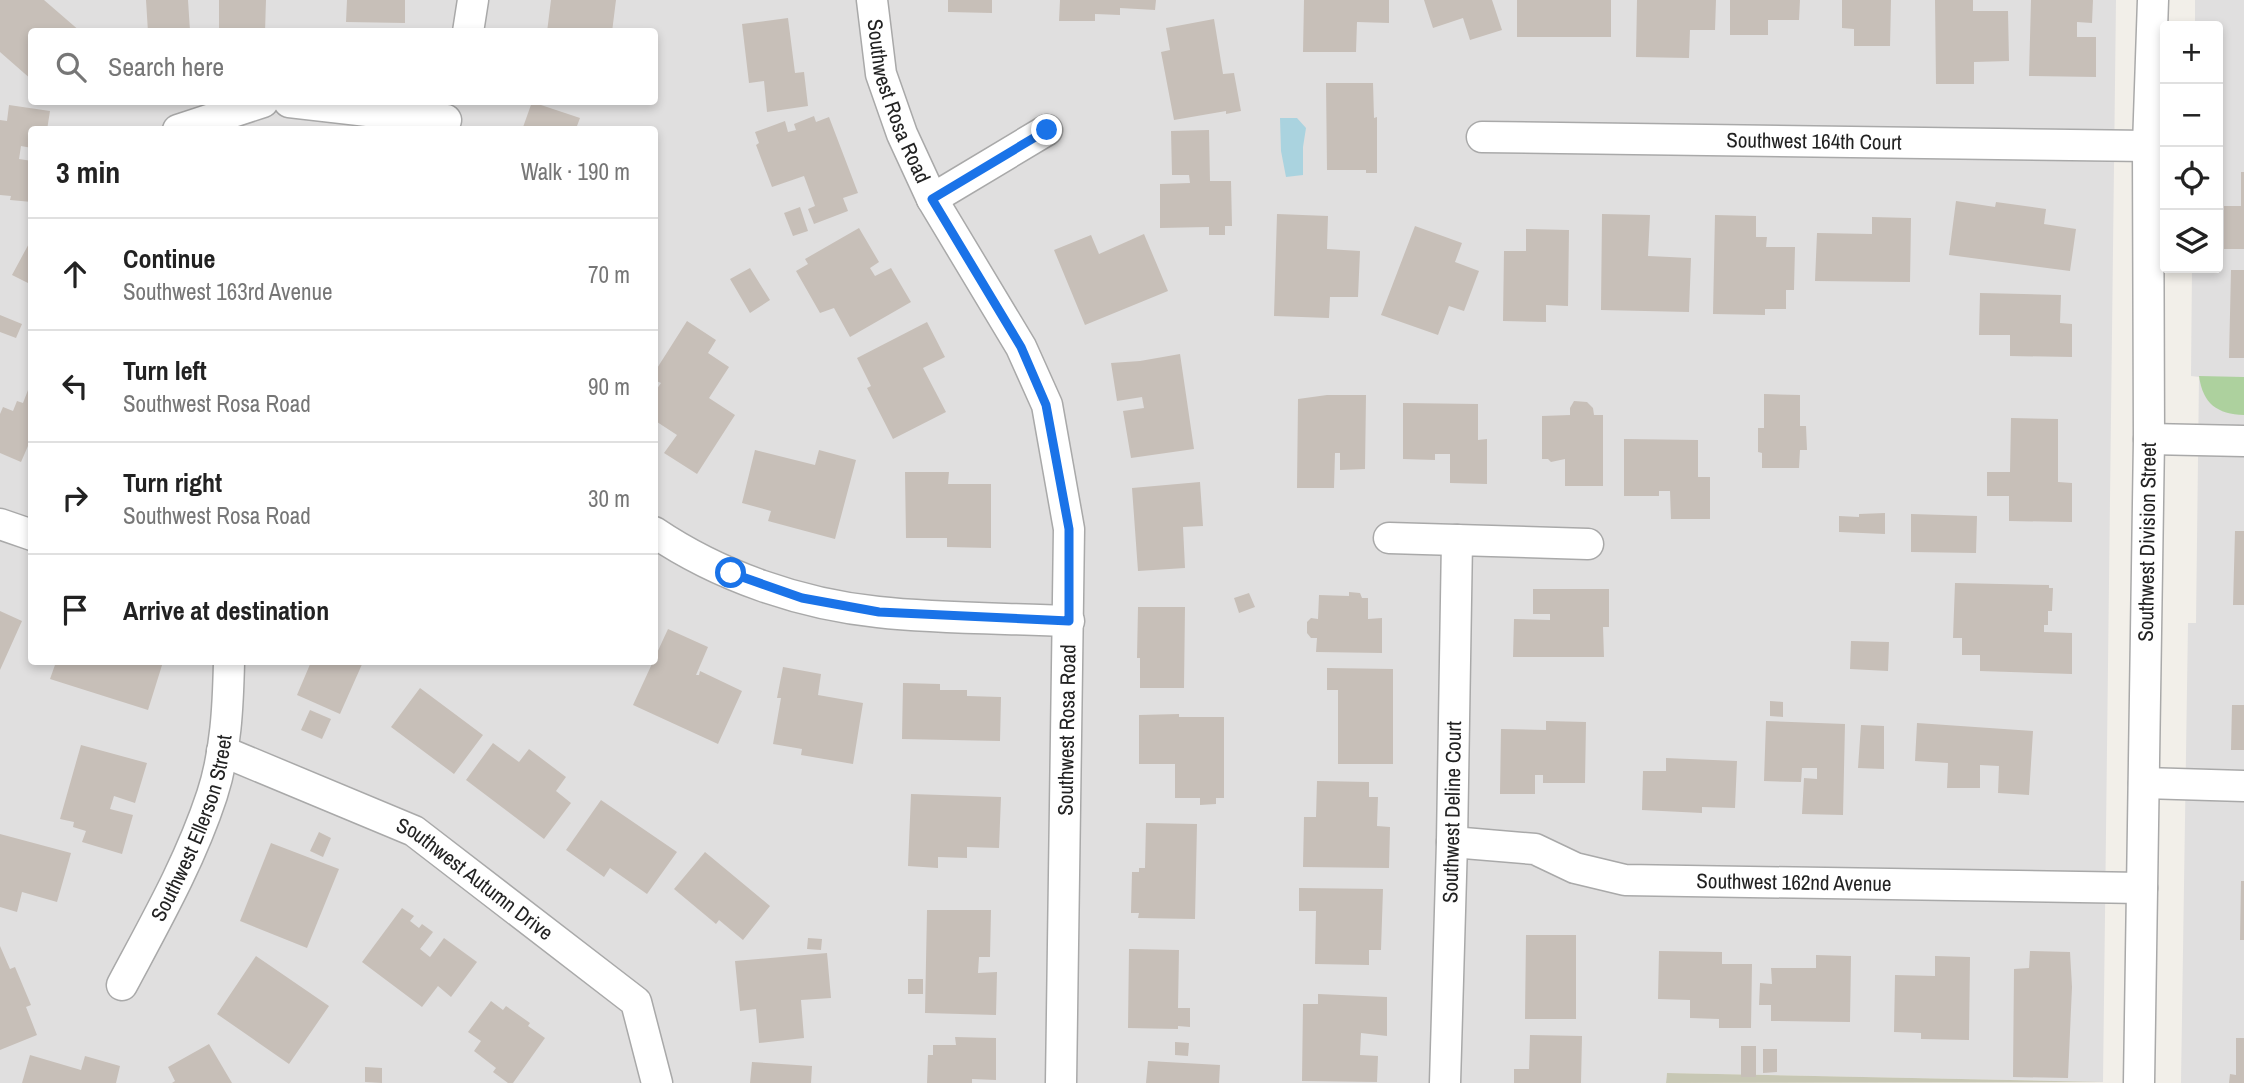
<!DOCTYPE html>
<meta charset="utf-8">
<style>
body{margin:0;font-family:"Archivo Narrow",sans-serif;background:#f6f6f6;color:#222}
.controls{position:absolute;right:21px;top:21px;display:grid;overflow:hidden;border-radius:7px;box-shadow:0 4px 10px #0003}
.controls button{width:63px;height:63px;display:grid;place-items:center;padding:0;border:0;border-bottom:2px solid #e0e0e0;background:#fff;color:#222;font:35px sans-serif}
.stop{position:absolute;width:21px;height:21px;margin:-16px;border:5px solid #1a73e8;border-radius:50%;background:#fff}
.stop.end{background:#1a73e8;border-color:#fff;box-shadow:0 2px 7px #0008}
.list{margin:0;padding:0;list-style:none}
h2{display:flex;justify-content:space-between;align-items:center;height:91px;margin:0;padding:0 28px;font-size:30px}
h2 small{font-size:23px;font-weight:400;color:#767676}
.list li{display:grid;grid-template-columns:46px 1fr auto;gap:21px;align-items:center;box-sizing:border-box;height:112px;padding:0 28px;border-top:2px solid #e0e0e0}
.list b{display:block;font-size:26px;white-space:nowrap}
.list p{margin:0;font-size:23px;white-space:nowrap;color:#767676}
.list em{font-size:23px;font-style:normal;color:#767676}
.icon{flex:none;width:38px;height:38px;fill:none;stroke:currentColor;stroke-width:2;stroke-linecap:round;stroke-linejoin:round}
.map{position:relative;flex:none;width:2244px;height:1083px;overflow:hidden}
.search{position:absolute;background:#fff;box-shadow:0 4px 10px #0003;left:28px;top:28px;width:630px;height:77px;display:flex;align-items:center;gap:18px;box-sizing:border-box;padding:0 24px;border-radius:7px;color:#767676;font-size:26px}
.panel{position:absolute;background:#fff;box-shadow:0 4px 10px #0003;left:28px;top:126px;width:630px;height:539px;border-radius:7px}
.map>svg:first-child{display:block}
</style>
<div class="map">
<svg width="2244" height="1083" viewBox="0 0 2244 1083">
<rect width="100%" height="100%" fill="#f2efe9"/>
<!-- residential -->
<path fill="#e0dfdf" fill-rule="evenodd" d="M0,0H2116L2103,1082L1667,1073L1666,1083H0ZM32,32H654V102H32ZM32,130H654V662H32Z
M2195,0H2244V1083H2181L2188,623H2196L2199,377L2191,376L2192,268H2218V26H2195Z"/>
<!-- construction -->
<path fill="#c7c7b4" d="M1667,1073L2103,1082L1666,1083Z"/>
<!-- forest -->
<path fill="#add19e" d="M2199,376L2244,377V415C2217,414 2203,404 2199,376Z"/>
<!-- water -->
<path fill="#aad3df" d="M1280,118H1297L1306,128L1303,147V175L1286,177L1281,151Z"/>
<!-- building -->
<path fill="#c7bfb8" d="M0,0H44L81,32H32V80L0,52Z
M146,0H188L190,31L148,32Z
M219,0H266L265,32H219Z
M347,0H405V23L346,22Z
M551,0H616L612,32L595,30V32H547Z
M948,0H992V13L948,12Z
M1060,0H1156L1155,10L1120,8V15L1095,14V21H1059Z
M1304,0H1389V23L1357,22L1356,52H1303Z
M1424,0H1492L1502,30L1470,40L1463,18L1433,28Z
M1517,0H1611V37H1517Z
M1637,0H1716L1715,30H1690L1689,58L1636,57Z
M1730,0H1800L1799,20H1768V35H1730Z
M1842,0H1891L1890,46H1854V29L1842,28Z
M1935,0H1973V11H2008L2009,61L1974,62V84H1936Z
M2031,0H2093L2092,23L2077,22V37H2096V77L2029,76Z
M788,18L795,73L804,72L808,106L767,112L764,81L749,83L742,24Z
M1214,19L1223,74L1234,73L1241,111L1226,114V111L1174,120L1161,52L1170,50L1166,28Z
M1326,83H1373L1374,118L1377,117V173H1366V170H1327Z
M532,102L580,118L577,126L586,130H522Z
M9,105L50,111L47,130H32V148L21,146L19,159L32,161V202L10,200L11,196L0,195V120L7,121Z
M814,116L816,122L829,117L858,193L843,198L848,211L814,224L808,209L815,206L804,176L772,187L756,145L759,143L755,132L785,121L788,132L796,130L794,124Z
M1209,130L1210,181H1231L1232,226H1225V235H1209V227L1160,228V184L1190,183L1189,175H1172L1171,131Z
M2241,172H2244V249H2224V206H2241Z
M1956,201L1995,207L1996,202L2046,209L2044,224L2076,229L2070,271L1949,255Z
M800,207L808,231L793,236L784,213Z
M1277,214L1328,216L1327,249L1360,251L1358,297H1330L1329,318L1274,316Z
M1602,214L1650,215L1648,256L1691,258L1689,312L1601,310Z
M1715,215L1756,216V237H1767L1766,247H1795L1794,290H1786V309H1765V315L1713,314Z
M1872,217L1911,218L1910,282L1815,281L1817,233L1872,234Z
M1415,226L1462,243L1455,262L1479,271L1464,311L1449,306L1438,335L1381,315Z
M859,228L879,262L870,268L875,276L891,268L911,302L850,337L834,308L820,313L796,271L808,264L805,259Z
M1526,229L1569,230L1568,306L1546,305V322L1503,321L1504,251H1526Z
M1144,234L1168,291L1085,325L1054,250L1091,235L1099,254Z
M32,238V285L12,275Z
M750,268L770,300L750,313L730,279Z
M2231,270H2244V358H2229Z
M1980,293L2061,295L2060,323L2072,324V357L2010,356V335H1979Z
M0,315L22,324L16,338L0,332Z
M687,321L716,340L708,353L729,367L709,398L735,415L697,474L664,453L677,435L654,420V393L661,383L654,380V373Z
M927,322L945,357L923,368L946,412L893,439L867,388L871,386L857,358Z
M1180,354L1194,449L1131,458L1123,411L1144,408L1142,397L1117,401L1111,363L1140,361Z
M28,390L32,392V448L28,446L21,462L0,453V414L3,407L13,411L17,401L23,403Z
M1764,394L1800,395V426H1806L1807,450H1800L1799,468H1762V453L1758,452V428H1764Z
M1327,395H1366L1365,469L1340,470V453H1335L1334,488H1297L1298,399Z
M1574,401L1587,402L1593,408L1594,415H1603V486H1565V459L1551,462L1548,459H1542V416L1570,415V408Z
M1403,403L1478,404V440L1487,439V484L1450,483V454H1435V460L1403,459Z
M2011,418L2058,419V482L2072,483V522L2009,521V496H1987V472H2010Z
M1624,439L1698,440V477H1710V519H1671L1670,491H1659V496H1624Z
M755,450L815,465L819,450L856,460L835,539L768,521L771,511L742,503Z
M905,472H949L948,484H991V548L947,547V538H906Z
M1200,482L1203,526L1183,527L1185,568L1138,571L1132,488Z
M1885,513V534L1839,532V516L1859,517V514Z
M1911,514L1977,516L1976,553L1911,552Z
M2235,531H2244V605H2233Z
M1955,583L2049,585V588H2053L2052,611H2048V625H2044V632L2072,633V674L1980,671V655H1962V638H1953Z
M1533,589H1609V627H1603L1604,657H1513L1514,619L1550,620V614H1533Z
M1349,592L1360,593L1362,598H1368V619L1382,618V653L1316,652L1317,638H1311L1307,633V622L1311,618L1318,619L1319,595L1349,596Z
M1249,593L1255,607L1239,613L1234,598Z
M1138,607H1185L1184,688H1140V658H1137Z
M0,611L22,621L0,670Z
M668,629L708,647L696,675H699L700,671L742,691L718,744L633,705Z
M1851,641L1889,642L1888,671L1850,669Z
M56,662H163L148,710L50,679Z
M311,662H363L340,714L297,695Z
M783,667L821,674L818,695L863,703L853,764L801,755L802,749L773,744L781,698H777Z
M1327,668L1393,669V764H1338V690H1327Z
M903,683L940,684V690H967V696L1001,697L1000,741L902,739Z
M420,688L483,735L454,774L391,727Z
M1770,701L1783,702V717L1770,716Z
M2232,705H2244V750H2231Z
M310,710L331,719L322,739L301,730Z
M1179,714V717H1224V798H1216V804L1200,805V798H1175V764H1139V715Z
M1546,721L1586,722L1585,783H1543V775H1535V794H1500L1501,729L1546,730Z
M1766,721L1845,724L1843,815L1802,814L1804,778L1817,779V768H1802L1801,782L1764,781Z
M1917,723L2033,731L2029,795L1998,793L1999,766L1980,765V788H1947L1948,763L1915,761Z
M1861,725L1884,726V769L1858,768Z
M493,743L519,762L529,749L566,777L556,791L571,803L544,839L466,780Z
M81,745L147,763L135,803L114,796L110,809L133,815L122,854L82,842L86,831L73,827L74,822L60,819Z
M1666,758L1737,761L1735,808L1702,807V813L1642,810L1643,771H1666Z
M1317,781L1369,782V797H1378L1377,826L1390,827L1389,868L1303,867L1304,817H1316Z
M911,794L1001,797L999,848L967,847V858L938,857V868L908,866Z
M601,800L677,852L647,894L610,868L604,877L566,850Z
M1146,823L1197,824L1195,919L1138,918L1139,913H1131L1132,872H1139V868H1145Z
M319,832L331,838L323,857L310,851Z
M0,834L71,853L57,902L22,892L17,912L0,907Z
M271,843L339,869L307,948L240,921Z
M705,852L770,906L743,940L719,920L716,924L674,889Z
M2241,881H2244V940H2240Z
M1299,888L1383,889L1381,950H1369V965L1315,964L1316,911H1299Z
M402,908L414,916L410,921L419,928L422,924L433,932L420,949L430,957L444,938L477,962L451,997L438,986L422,1007L362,962Z
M927,910H991L990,957H979L978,973L997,972L996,1015L925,1013Z
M1526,935H1576V1019H1525Z
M808,938L822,939L821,950L807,949Z
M0,946L10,969L15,967L31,1005L26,1007L37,1035L0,1050Z
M1129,949L1179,950L1178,1008H1190V1027L1178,1026V1029L1128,1028Z
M1659,951L1722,952V964H1752L1751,1028H1719V1019L1690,1018V1000L1658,999Z
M2030,951L2070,952L2072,987L2068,1078L2013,1077L2014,969L2029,968Z
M827,953L831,998L801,1000L804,1038L759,1043L756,1009L740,1011L735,961Z
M1816,955L1851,956L1850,1022L1771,1021V1005H1759L1760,983L1772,984L1771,968H1816Z
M256,956L329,1006L289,1064L217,1014Z
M1935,956L1970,957L1969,1040L1921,1039V1033L1894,1032L1895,975L1935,976Z
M908,979H923V994H908Z
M1318,994L1387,997V1036L1361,1033L1360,1055L1378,1056L1377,1082L1302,1081L1303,1004H1318Z
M491,1001L503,1010L506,1006L530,1023L528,1026L545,1038L513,1083H508L493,1072L496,1068L474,1051L481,1041L468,1032Z
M1530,1035L1582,1036L1581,1083H1514V1069H1529Z
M955,1037L996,1038V1080L972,1079V1083H927L928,1055H933V1045H956Z
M2236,1038H2244V1083H2229L2230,1074L2236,1075Z
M1175,1042L1189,1043L1188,1056L1175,1055Z
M209,1044L232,1083H172L175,1081L168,1067Z
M1741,1046H1756V1077H1741Z
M1763,1049H1777V1072L1763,1073Z
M30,1055L81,1070L85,1056L120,1066L116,1083H22Z
M1148,1061L1220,1065L1219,1083H1146Z
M752,1062L812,1066L811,1083H750Z
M365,1067L382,1068V1083L365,1082Z"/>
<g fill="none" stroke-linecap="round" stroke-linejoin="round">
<defs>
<g id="street">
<path id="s1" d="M872,0L881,74L902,134L932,199L1021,347L1047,405L1069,529L1061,1083"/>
<path d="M468,32L473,0"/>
<path d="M289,102L446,120"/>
<path d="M178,130L263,102"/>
<path id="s2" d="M1482,137L2148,146"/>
<path d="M932,199L1047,130"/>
<path d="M2149,439L2244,441"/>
<path d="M0,524L32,535"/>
<path d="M654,532C719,576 800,604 878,612C941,619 1006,618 1069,621"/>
<path d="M1389,538L1457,540"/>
<path id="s3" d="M222,751L414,831L636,1002L657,1083"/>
<path d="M2144,783L2244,786"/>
<path id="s4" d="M1452,842L1535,849L1575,868L1625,880L2142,888"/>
<path id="s5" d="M122,985C155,923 190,862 212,795C226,752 228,706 229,662"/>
<path id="s6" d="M1445,1083L1452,842L1457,540L1588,544"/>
<path id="s7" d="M2139,1083L2149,439L2148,146L2153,0"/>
</g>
</defs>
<!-- street casing -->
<use href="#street" stroke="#a9a9a9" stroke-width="33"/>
<!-- street -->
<use href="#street" stroke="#fff" stroke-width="30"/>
</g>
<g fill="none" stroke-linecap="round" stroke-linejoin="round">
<!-- route -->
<path stroke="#1a73e8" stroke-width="9" d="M731,573L802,598L879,612L1069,621V529L1046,405L1021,347L932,199L1047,130"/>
</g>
<g text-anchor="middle" stroke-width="5" stroke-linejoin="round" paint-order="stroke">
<!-- street labels -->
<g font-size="21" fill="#222" stroke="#fff">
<text dy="7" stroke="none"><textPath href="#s1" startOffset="105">Southwest Rosa Road</textPath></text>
<text dy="7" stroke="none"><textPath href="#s2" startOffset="332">Southwest 164th Court</textPath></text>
<text dy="7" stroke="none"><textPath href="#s7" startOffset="541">Southwest Division Street</textPath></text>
<text transform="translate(1067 730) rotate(-89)" y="7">Southwest Rosa Road</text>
<text dy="7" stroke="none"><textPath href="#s6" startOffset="271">Southwest Deline Court</textPath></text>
<text dy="7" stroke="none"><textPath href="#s5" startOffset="173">Southwest Ellerson Street</textPath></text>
<text dy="7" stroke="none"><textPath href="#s3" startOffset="285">Southwest Autumn Drive</textPath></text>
<text dy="7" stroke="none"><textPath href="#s4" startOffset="348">Southwest 162nd Avenue</textPath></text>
</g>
</g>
</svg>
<div class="controls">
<button>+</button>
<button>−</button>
<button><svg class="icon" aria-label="locate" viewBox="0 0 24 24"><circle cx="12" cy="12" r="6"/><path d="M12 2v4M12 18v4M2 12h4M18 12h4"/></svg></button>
<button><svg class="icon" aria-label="layers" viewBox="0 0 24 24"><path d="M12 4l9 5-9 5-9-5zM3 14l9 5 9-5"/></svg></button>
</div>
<div class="stop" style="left:731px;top:573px"></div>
<div class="stop end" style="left:1047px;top:130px"></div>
<div class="search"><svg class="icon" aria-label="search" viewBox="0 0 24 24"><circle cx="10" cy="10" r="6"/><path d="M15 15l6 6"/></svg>Search here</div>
<section class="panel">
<h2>3 min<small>Walk · 190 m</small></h2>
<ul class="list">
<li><svg class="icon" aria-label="ahead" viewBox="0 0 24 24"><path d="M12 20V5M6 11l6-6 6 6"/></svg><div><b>Continue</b><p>Southwest 163rd Avenue</p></div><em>70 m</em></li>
<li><svg class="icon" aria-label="left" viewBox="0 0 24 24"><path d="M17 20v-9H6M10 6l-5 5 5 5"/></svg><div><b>Turn left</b><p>Southwest Rosa Road</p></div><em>90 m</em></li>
<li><svg class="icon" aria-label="right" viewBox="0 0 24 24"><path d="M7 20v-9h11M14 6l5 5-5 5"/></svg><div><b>Turn right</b><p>Southwest Rosa Road</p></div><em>30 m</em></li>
<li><svg class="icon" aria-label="arrive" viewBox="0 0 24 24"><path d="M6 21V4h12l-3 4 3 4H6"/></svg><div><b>Arrive at destination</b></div></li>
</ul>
</section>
</div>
